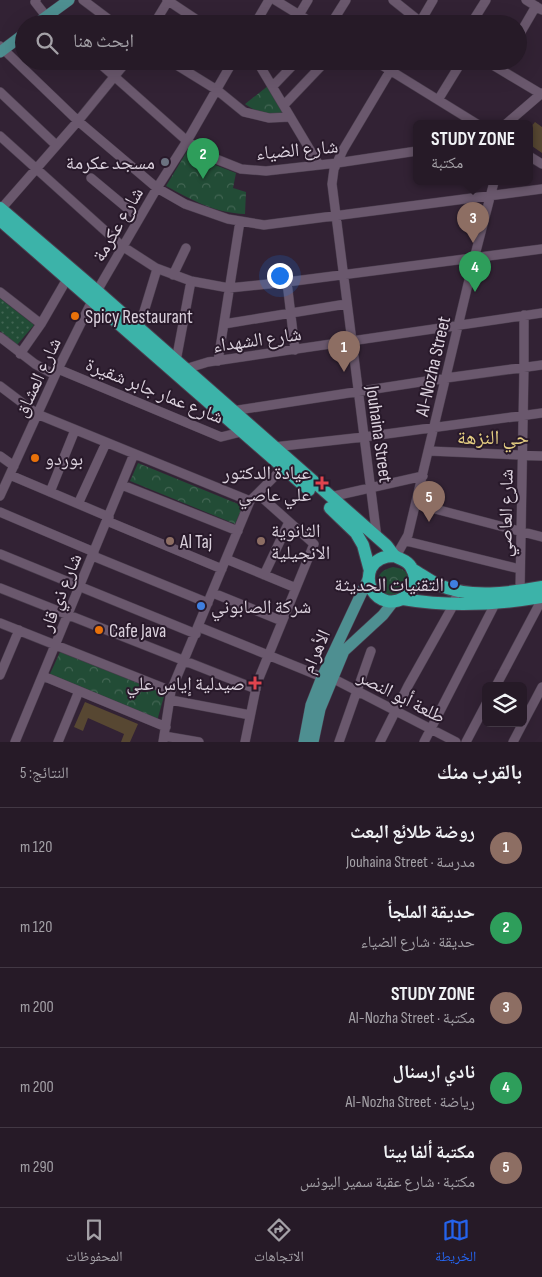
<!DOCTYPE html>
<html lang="ar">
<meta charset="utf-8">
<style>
body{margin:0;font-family:"Sofia Sans Condensed","Noto Naskh Arabic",sans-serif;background:#322733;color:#f1f3f6;direction:rtl}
.controls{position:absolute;right:15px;bottom:15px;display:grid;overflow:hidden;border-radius:8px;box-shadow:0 5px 20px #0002}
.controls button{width:45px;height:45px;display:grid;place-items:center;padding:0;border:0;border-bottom:1px solid #423844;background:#261a27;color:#f1f3f6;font:25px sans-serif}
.you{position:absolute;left:279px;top:275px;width:18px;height:18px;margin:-12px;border:4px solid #fff;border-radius:50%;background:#1a73e8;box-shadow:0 0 0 8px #1a73e833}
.badge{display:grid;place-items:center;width:32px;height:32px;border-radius:50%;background:#2563eb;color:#fff;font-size:16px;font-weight:700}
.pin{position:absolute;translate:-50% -41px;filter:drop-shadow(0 1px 2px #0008)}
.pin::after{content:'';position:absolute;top:26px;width:18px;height:15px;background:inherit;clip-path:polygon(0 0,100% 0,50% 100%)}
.popup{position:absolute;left:413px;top:120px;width:120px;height:65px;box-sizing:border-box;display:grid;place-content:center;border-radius:8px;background:#261a27;filter:drop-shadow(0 1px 4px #0005);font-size:16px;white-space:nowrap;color:#a4a1a7}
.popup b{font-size:19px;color:#f1f3f6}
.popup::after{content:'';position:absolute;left:50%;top:100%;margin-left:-10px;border:10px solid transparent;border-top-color:#261a27}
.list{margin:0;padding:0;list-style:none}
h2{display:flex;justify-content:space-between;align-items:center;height:65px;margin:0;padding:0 20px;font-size:21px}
h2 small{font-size:16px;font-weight:400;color:#a4a1a7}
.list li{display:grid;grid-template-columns:32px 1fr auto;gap:15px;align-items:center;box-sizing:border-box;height:80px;padding:0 20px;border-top:1px solid #423844}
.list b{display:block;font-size:19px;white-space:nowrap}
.list p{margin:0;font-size:16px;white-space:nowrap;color:#a4a1a7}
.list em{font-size:16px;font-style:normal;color:#a4a1a7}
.icon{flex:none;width:28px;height:28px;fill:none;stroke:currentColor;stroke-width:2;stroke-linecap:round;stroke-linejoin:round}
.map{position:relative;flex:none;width:542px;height:742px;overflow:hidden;direction:ltr}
.search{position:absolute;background:#261a27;box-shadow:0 5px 20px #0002;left:15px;right:15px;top:15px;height:55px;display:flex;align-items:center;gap:12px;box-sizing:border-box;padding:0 18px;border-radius:28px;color:#a4a1a7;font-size:19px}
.sheet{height:465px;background:#261a27}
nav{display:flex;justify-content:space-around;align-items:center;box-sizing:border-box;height:70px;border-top:1px solid #423844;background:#261a27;font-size:14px;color:#a4a1a7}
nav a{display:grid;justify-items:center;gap:2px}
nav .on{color:#2563eb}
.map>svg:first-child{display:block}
</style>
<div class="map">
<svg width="542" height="742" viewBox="0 0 542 742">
<defs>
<pattern id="forest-crowns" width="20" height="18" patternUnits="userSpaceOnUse" patternTransform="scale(1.25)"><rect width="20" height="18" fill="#224c36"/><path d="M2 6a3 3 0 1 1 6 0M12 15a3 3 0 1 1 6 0" fill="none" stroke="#426553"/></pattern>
<pattern id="garden-dots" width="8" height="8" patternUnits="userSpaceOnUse" patternTransform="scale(1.25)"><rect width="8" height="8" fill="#224c36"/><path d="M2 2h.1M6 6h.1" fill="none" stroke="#426553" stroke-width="1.8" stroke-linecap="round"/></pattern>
</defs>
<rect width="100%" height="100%" fill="#322234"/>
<!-- forest -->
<path fill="url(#forest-crowns)" d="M269,85L284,114C267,115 259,114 245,104Z
M189,148L210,163L236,173L233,188L246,192L245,214C215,213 192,200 166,186Z
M138,463L243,506L235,524L130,481Z
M393,567C411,569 409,579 406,593L387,597C375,585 374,571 393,567Z
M60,652L165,693L157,721L49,676Z"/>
<!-- garden -->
<path fill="url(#garden-dots)" d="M0,298L34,325L17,345L0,331Z"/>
<!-- building -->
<path fill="#574732" d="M535,122L542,127V153L529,144V129Z
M85,702L138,724L130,742H121L124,734L88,718L83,731L74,727Z"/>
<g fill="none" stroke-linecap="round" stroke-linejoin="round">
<defs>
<path id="minor" d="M36,0L35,2L46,16L55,24
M83,0L115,24
M167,0L203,24
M275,0L314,24
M393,0L423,24
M526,0L542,10
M299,15L308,0
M154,24L168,1
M255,24L269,0
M331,24L346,0
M419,24L433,0
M471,24L486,0
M518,37L536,6
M0,46L78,121L157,188L185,204L228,219L264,225L542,189
M97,61L187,141L211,157L241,169L266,171L337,163L417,151
M170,61L217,90L244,112L269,118L290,117
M257,61L319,165
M375,61L477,124
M486,61L541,94
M273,86L297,61
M0,92L56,145
M438,100L462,61
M284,105L326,61
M506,124L542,93
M0,136L122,246L156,268L191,281L229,288L287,282L542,249
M529,156L542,164
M91,178L139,218
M1,209L78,121L127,61
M173,275L186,248
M287,282L295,350
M0,292L41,324
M224,324L346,304
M139,328L157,269
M0,337L35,364L55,375
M20,354L41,324L67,279
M176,361L191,281
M218,361L240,221
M58,369L221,437L241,432
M185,369L208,362L542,313
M0,386L37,414L250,501L283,468
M232,411L446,378L542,365
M274,447L364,437L542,413
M429,451L542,456
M0,456L14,466
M10,475L109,517
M122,485L238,531
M50,492L75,430
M0,496L58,369L97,291L157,188L187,141L233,61
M330,497L423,476
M78,504L106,443
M416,504L542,537
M0,512L94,552
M107,521L222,569
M377,538L332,184L334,169L343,150L396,61
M406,541L520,569
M0,554L196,634
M93,556L208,603
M396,556L408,535L474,259L494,182
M226,559L296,588
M264,575L289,522
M0,588L256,689
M520,591L524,367V315
M213,593L282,621
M0,623L171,691
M199,627L322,677
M0,675L19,630
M43,676L166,727
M332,678L456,742
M496,686L542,599
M171,700L250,715
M523,723L542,687
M164,736L199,742
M15,742L134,454
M58,742L79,691
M163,742L171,691L250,501
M245,742L257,683L314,544L258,494
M339,742L371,651
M380,742L408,686L454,604L455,599
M424,742L495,604
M466,742L486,704
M513,742L523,723"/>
<path id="major" d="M36,24L69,0
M0,52L24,34
M304,742L311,705L322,677L369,577
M313,742L320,709L344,651L383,615L393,602"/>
<path id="highway" d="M0,208L97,291L386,545C389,548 392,554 395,556C401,560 407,560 411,567C427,593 388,616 372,590C368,583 368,575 371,568C376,559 384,556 394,556
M0,220L309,490
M330,508L356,533L363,545L370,571
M412,569C421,574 430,581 439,585C471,599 509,593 542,587
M403,599C449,607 495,605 542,597"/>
</defs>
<!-- minor casing -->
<use href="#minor" stroke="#4b3e4e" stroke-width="10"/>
<!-- major casing -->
<use href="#major" stroke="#4b3e4e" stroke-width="12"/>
<!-- highway casing -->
<use href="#highway" stroke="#4b3e4e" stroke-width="14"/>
<!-- minor -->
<use href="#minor" stroke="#6a586d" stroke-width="9"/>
<!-- major -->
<use href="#major" stroke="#4e8f91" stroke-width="11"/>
<!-- highway -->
<use href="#highway" stroke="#3cb3a9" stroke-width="12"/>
</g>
<!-- markers -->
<circle fill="#6b7280" stroke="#28192a" stroke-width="2" cx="165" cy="162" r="5"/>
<g fill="#e8710a" stroke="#28192a" stroke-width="2">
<circle cx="75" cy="316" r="5"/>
<circle cx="35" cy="458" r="5"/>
<circle cx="99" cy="630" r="5"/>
</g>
<g fill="#e0444e" stroke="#28192a" stroke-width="2">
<path d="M319.5 475.5h5v5h5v5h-5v5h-5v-5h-5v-5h5z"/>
<path d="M252.5 675.5h5v5h5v5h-5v5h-5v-5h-5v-5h5z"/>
</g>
<g fill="#8d6e63" stroke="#28192a" stroke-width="2">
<circle cx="170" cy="541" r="5"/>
<circle cx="261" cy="541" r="5"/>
</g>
<g fill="#3f7fe0" stroke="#28192a" stroke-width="2">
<circle cx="454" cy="584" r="5"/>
<circle cx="201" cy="606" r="5"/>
</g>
<g text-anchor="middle" stroke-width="4" stroke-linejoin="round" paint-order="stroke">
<!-- street labels -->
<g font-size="19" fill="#dbd1dd" stroke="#28192a">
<text transform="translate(297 149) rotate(-5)" y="7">شارع الضياء</text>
<text transform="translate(117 224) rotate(-60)" y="7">شارع عكرمة</text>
<text transform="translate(257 339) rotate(-8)" y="7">شارع الشهداء</text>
<text transform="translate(432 366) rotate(-77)" y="7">Al-Nozha Street</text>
<text transform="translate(37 377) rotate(-65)" y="7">شارع العشاق</text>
<text transform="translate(155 390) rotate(22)" y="7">شارع عمار جابر شقيرة</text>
<text transform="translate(380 434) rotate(82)" y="7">Jouhaina Street</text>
<text transform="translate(505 513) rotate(-89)" y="7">شارع العاصي</text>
<text transform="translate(60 592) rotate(-68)" y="7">شارع ذي قار</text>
<text transform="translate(315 651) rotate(-66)" y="7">الأهرام</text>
<text transform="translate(402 696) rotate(27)" y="7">طلعة أبو النصر</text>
</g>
<!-- poi labels -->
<g font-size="19" fill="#dbd1dd" stroke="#28192a" text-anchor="start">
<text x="155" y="169" text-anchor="end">مسجد عكرمة</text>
<text x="85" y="323">Spicy Restaurant</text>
<text x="45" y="465">بوردو</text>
<text x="311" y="479" text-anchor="end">عيادة الدكتور<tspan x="311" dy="22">علي عاصي</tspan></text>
<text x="271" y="537">الثانوية<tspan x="271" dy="22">الانجيلية</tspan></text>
<text x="180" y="548">Al Taj</text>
<text x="444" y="591" text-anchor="end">التقنيات الحديثة</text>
<text x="211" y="613">شركة الصابوني</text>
<text x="109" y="637">Cafe Java</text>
<text x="245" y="690" text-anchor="end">صيدلية إياس علي</text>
</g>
<!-- neighbourhood labels -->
<g font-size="20" fill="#e5ce82" stroke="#28192a">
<text x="493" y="444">حي النزهة</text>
</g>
</g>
</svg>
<div class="controls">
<button><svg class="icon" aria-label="layers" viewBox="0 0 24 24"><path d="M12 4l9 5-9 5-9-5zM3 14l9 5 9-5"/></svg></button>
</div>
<div class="you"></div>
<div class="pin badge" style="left:344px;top:372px;background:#8d6e63">1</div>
<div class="pin badge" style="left:203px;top:179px;background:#2e9e5b">2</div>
<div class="pin badge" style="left:473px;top:243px;background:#8d6e63">3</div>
<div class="popup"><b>STUDY ZONE</b>مكتبة</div>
<div class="pin badge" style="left:475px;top:292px;background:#2e9e5b">4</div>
<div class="pin badge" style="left:429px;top:522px;background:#8d6e63">5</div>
<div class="search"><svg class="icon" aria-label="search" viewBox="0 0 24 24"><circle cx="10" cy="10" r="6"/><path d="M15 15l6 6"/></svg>ابحث هنا</div>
</div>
<section class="sheet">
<h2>بالقرب منك<small>النتائج: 5</small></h2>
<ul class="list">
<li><span class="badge" style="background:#8d6e63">1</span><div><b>روضة طلائع البعث</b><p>مدرسة · Jouhaina Street</p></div><em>120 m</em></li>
<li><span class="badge" style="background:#2e9e5b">2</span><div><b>حديقة الملجأ</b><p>حديقة · شارع الضياء</p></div><em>120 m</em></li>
<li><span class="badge" style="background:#8d6e63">3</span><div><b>STUDY ZONE</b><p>مكتبة · Al-Nozha Street</p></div><em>200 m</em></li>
<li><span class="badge" style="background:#2e9e5b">4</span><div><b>نادي ارسنال</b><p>رياضة · Al-Nozha Street</p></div><em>200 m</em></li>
<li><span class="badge" style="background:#8d6e63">5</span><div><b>مكتبة ألفا بيتا</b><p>مكتبة · شارع عقبة سمير اليونس</p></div><em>290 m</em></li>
</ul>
</section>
<nav>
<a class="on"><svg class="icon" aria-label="map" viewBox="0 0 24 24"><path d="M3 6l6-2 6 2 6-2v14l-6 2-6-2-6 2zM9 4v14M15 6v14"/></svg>الخريطة</a>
<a><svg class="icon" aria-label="directions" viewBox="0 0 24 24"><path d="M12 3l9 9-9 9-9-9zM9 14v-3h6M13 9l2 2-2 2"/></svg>الاتجاهات</a>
<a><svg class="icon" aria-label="saved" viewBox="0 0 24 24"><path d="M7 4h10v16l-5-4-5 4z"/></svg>المحفوظات</a>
</nav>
